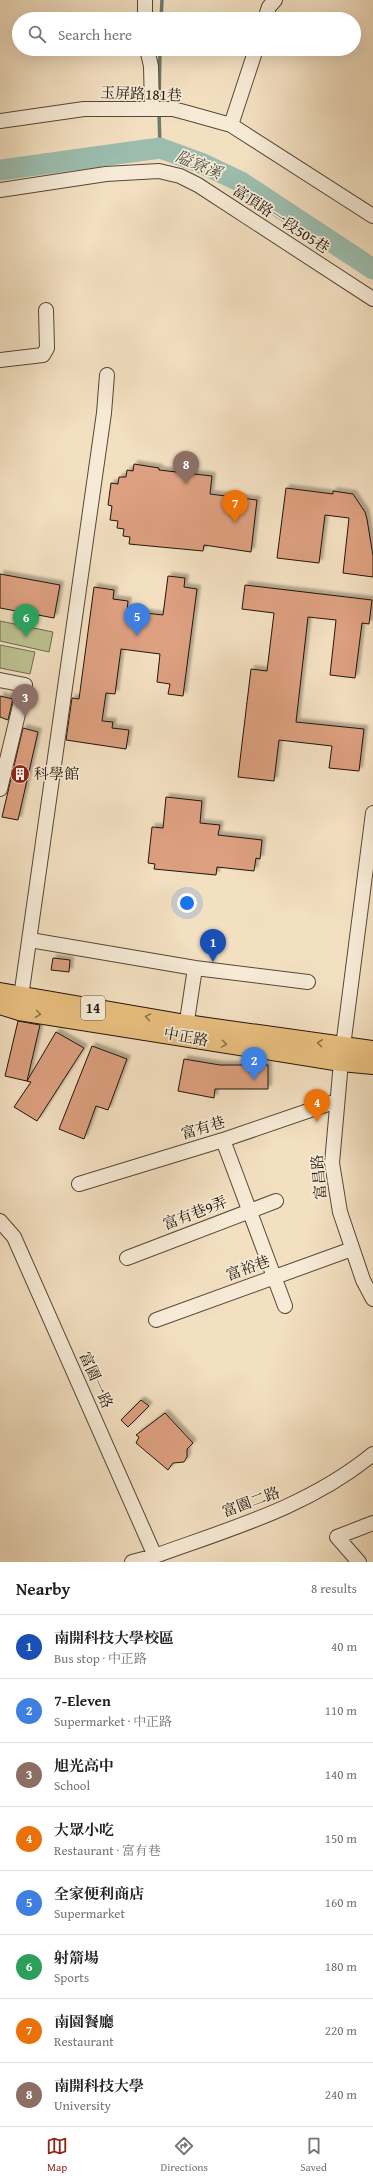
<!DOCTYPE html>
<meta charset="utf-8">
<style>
body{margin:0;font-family:"Gentium Book Plus","Noto Serif TC",serif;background:#f2f2f2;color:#202124}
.you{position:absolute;left:187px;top:903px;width:14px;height:14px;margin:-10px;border:3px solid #fff;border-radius:50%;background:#1a73e8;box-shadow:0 0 0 6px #1a73e833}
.badge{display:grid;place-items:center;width:26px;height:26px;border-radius:50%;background:#8f2418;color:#fff;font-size:13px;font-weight:700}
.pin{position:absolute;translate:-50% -33px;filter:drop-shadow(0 1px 2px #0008)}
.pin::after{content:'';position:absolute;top:21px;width:14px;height:12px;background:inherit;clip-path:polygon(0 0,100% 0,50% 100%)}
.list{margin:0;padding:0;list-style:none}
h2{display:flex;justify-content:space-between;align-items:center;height:52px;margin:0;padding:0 16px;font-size:17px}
h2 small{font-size:13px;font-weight:400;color:#757577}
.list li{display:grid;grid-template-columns:26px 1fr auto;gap:12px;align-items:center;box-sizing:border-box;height:64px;padding:0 16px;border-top:1px solid #e0e0e0}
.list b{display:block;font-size:15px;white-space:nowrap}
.list p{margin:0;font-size:13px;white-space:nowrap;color:#757577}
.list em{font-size:13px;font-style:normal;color:#757577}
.icon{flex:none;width:22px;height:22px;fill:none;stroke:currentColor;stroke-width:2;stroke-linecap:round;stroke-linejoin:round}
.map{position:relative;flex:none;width:373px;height:1562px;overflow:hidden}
.search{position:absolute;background:#fff;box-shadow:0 4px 16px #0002;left:12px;right:12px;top:12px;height:44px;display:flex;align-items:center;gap:10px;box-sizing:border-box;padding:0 14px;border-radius:22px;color:#757577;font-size:15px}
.sheet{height:564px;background:#fff}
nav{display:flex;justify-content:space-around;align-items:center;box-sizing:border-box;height:56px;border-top:1px solid #e0e0e0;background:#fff;font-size:11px;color:#757577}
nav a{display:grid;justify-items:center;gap:2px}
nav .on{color:#8f2418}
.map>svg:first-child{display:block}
</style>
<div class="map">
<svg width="373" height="1562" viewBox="0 0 373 1562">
<defs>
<filter id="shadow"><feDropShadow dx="3.5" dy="-3.5" stdDeviation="1" flood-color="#0004"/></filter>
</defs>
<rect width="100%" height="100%" fill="#f3e0c1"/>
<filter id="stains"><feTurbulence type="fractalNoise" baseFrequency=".005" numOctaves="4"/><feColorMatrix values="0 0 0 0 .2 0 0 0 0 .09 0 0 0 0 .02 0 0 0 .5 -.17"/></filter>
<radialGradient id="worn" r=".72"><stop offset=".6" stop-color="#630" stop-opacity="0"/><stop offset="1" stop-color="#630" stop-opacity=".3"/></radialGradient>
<!-- green -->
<path fill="#bdc291" stroke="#6f6c4d" d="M0,621L53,632L49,652L0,641Z
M0,645L35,652L30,674L0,668Z"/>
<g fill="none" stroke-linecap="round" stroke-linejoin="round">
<!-- stream -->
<path stroke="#6b7a6c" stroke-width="3.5" d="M161,19L162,0
M159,106L160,49
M159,112L160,148"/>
<!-- river -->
<path stroke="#9cbdae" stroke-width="21" d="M0,170L160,148L201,163L241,182L373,269"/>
</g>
<!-- building -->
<path fill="#dda080" stroke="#211509" filter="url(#shadow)" d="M134,464L159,468V470L212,476L210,494L257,500L251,552L204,545L203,551L129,544L130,537L123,536L124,529L117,528L118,521L110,520L112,506L108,505L111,483L118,484L119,477H126L127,470L133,471Z
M286,488L333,494V491L353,494L365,512L367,519L373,556V577L343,573L349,518L325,515L319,563L277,558Z
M0,574L60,585L54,618L0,608Z
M168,576L185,578L184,587L197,589L183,696L168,694L170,684L157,682L160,654L121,649L115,694L106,693L102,721L113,722L112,728L129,730L126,749L66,740L72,698L79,699L94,587L114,590L113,599L128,601L127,611L163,615Z
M245,585L372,600L369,624L362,623L355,678L330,675L336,620L308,617L296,722L364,729L359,771L329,768L332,746L279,740L274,781L238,777L251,669L267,671L274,613L242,609Z
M0,696L13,699L8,720L0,717Z
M23,728L38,732L18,820L2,817Z
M166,797L202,801L200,823L220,825L218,835L262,840L260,859L256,858L254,871L217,867L216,875L154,869L155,864L148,863L152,827L163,828Z
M53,958L70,960L69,972L51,970Z
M18,1021L40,1025L27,1081L56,1032L84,1048L37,1121L14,1107L31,1082L5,1076Z
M92,1046L127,1059L108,1110L96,1106L84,1139L59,1129Z
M184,1059L220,1065H268V1089H215L214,1098L178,1091Z
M141,1400L149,1406L128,1427L121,1420Z
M165,1413L193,1443L187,1449V1457L184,1462L173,1463L168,1470L136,1443L139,1437L136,1435Z"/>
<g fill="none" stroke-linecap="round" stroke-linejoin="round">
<defs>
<path id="minor" d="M145,19V0
M265,19L269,7L275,0
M147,49L151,66L152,108
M0,121L84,109H173L188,113L231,125L373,216
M231,125L256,49
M0,190L106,174L159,171L180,176L198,185L373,299
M0,360L43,355L47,348L46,310
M0,680L25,685L0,789
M373,813L341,1062L332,1163L340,1212L363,1280L373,1299
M30,940L195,968L308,982
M20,1004L104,413L107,375
M185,1034L195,968
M223,1140L285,1306
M79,1184L223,1140L337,1101
M0,1221L14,1237L155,1556
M127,1258L276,1201
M156,1320L352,1249
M132,1562L155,1556C232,1528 308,1507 373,1454
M359,1562L337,1537L373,1523"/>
<path id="major" d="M0,992L186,1024L373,1050
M0,1005L19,1011L341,1062L373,1065"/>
</defs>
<!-- minor casing -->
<use href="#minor" stroke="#564837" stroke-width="16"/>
<!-- major casing -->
<use href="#major" stroke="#211509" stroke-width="20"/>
<!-- minor -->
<use href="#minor" stroke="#f7ebd7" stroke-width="14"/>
<!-- major -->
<use href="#major" stroke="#eac080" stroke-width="18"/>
</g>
<!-- one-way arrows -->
<defs><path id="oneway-chevron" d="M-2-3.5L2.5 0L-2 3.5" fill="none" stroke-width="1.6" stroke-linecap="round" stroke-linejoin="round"/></defs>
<g stroke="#90734a">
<use href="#oneway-chevron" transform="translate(38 1014) rotate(8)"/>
<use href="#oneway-chevron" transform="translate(148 1017) rotate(-170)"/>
<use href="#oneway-chevron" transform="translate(320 1043) rotate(-172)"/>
<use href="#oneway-chevron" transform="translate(224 1044) rotate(9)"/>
</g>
<!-- icons -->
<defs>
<symbol id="building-disc" viewBox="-11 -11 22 22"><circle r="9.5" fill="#8f2418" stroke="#f7ebd7"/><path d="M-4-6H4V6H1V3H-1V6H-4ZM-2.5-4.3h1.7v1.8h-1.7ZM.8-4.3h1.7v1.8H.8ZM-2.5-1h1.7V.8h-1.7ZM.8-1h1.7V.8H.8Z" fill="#fff"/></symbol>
</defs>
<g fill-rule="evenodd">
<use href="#building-disc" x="9" y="763" width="22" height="22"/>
</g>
<g text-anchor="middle" stroke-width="3.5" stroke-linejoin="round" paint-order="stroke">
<!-- shield labels -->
<rect fill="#f7ebd7" stroke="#615547" stroke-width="1" x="81" y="996" width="24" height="24" rx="3"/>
<g font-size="14" font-weight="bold" fill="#211509">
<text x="93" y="1013">14</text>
</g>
<!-- street labels -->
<g font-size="15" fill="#211509" stroke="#f7ebd7">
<text transform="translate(141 94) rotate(2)" y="5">玉屏路181巷</text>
<text transform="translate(281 219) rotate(33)" y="5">富頂路一段505巷</text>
<text transform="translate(186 1037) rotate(10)" y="5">中正路</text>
<text transform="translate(203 1128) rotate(-17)" y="5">富有巷</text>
<text transform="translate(319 1177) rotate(-95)" y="5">富昌路</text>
<text transform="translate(195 1213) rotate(-21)" y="5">富有巷9弄</text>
<text transform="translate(248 1268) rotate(-20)" y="5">富裕巷</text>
<text transform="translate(96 1380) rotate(66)" y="5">富園一路</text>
<text transform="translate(251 1502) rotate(-20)" y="5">富園二路</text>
</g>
<!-- poi labels -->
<g font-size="15" fill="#211509" stroke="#f7ebd7" text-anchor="start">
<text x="34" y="779">科學館</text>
</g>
<!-- water labels -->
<g font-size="16" font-style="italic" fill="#4c5043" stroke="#f7ebd7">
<text transform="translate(199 164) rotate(23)" y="6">隘寮溪</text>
</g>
</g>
<rect width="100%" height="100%" filter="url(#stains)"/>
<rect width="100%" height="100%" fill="url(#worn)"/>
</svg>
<div class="you"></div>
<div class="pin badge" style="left:213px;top:962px;background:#1a4fb4">1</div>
<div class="pin badge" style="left:254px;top:1080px;background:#3f7fe0">2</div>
<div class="pin badge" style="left:25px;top:717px;background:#8d6e63">3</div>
<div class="pin badge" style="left:317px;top:1122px;background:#e8710a">4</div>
<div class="pin badge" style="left:137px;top:636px;background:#3f7fe0">5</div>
<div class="pin badge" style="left:26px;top:637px;background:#2e9e5b">6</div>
<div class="pin badge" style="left:235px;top:523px;background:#e8710a">7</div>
<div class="pin badge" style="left:186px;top:484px;background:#8d6e63">8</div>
<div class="search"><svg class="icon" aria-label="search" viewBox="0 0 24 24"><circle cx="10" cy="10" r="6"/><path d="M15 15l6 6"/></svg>Search here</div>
</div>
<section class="sheet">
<h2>Nearby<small>8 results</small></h2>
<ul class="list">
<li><span class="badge" style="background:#1a4fb4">1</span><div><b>南開科技大學校區</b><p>Bus stop · 中正路</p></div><em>40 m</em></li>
<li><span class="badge" style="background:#3f7fe0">2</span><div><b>7-Eleven</b><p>Supermarket · 中正路</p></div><em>110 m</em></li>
<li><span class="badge" style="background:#8d6e63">3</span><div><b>旭光高中</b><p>School</p></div><em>140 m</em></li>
<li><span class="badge" style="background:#e8710a">4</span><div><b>大眾小吃</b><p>Restaurant · 富有巷</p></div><em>150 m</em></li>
<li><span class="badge" style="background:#3f7fe0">5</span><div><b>全家便利商店</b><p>Supermarket</p></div><em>160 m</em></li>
<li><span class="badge" style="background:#2e9e5b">6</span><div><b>射箭場</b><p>Sports</p></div><em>180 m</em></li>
<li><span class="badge" style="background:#e8710a">7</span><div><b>南園餐廳</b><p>Restaurant</p></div><em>220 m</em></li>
<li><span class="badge" style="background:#8d6e63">8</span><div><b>南開科技大學</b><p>University</p></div><em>240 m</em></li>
</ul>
</section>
<nav>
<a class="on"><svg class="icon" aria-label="map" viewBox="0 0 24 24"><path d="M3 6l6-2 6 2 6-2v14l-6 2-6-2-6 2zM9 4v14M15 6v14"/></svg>Map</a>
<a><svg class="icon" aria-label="directions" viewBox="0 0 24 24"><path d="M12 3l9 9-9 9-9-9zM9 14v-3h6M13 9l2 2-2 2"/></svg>Directions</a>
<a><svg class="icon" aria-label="saved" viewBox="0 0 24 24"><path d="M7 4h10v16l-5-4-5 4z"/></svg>Saved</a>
</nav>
